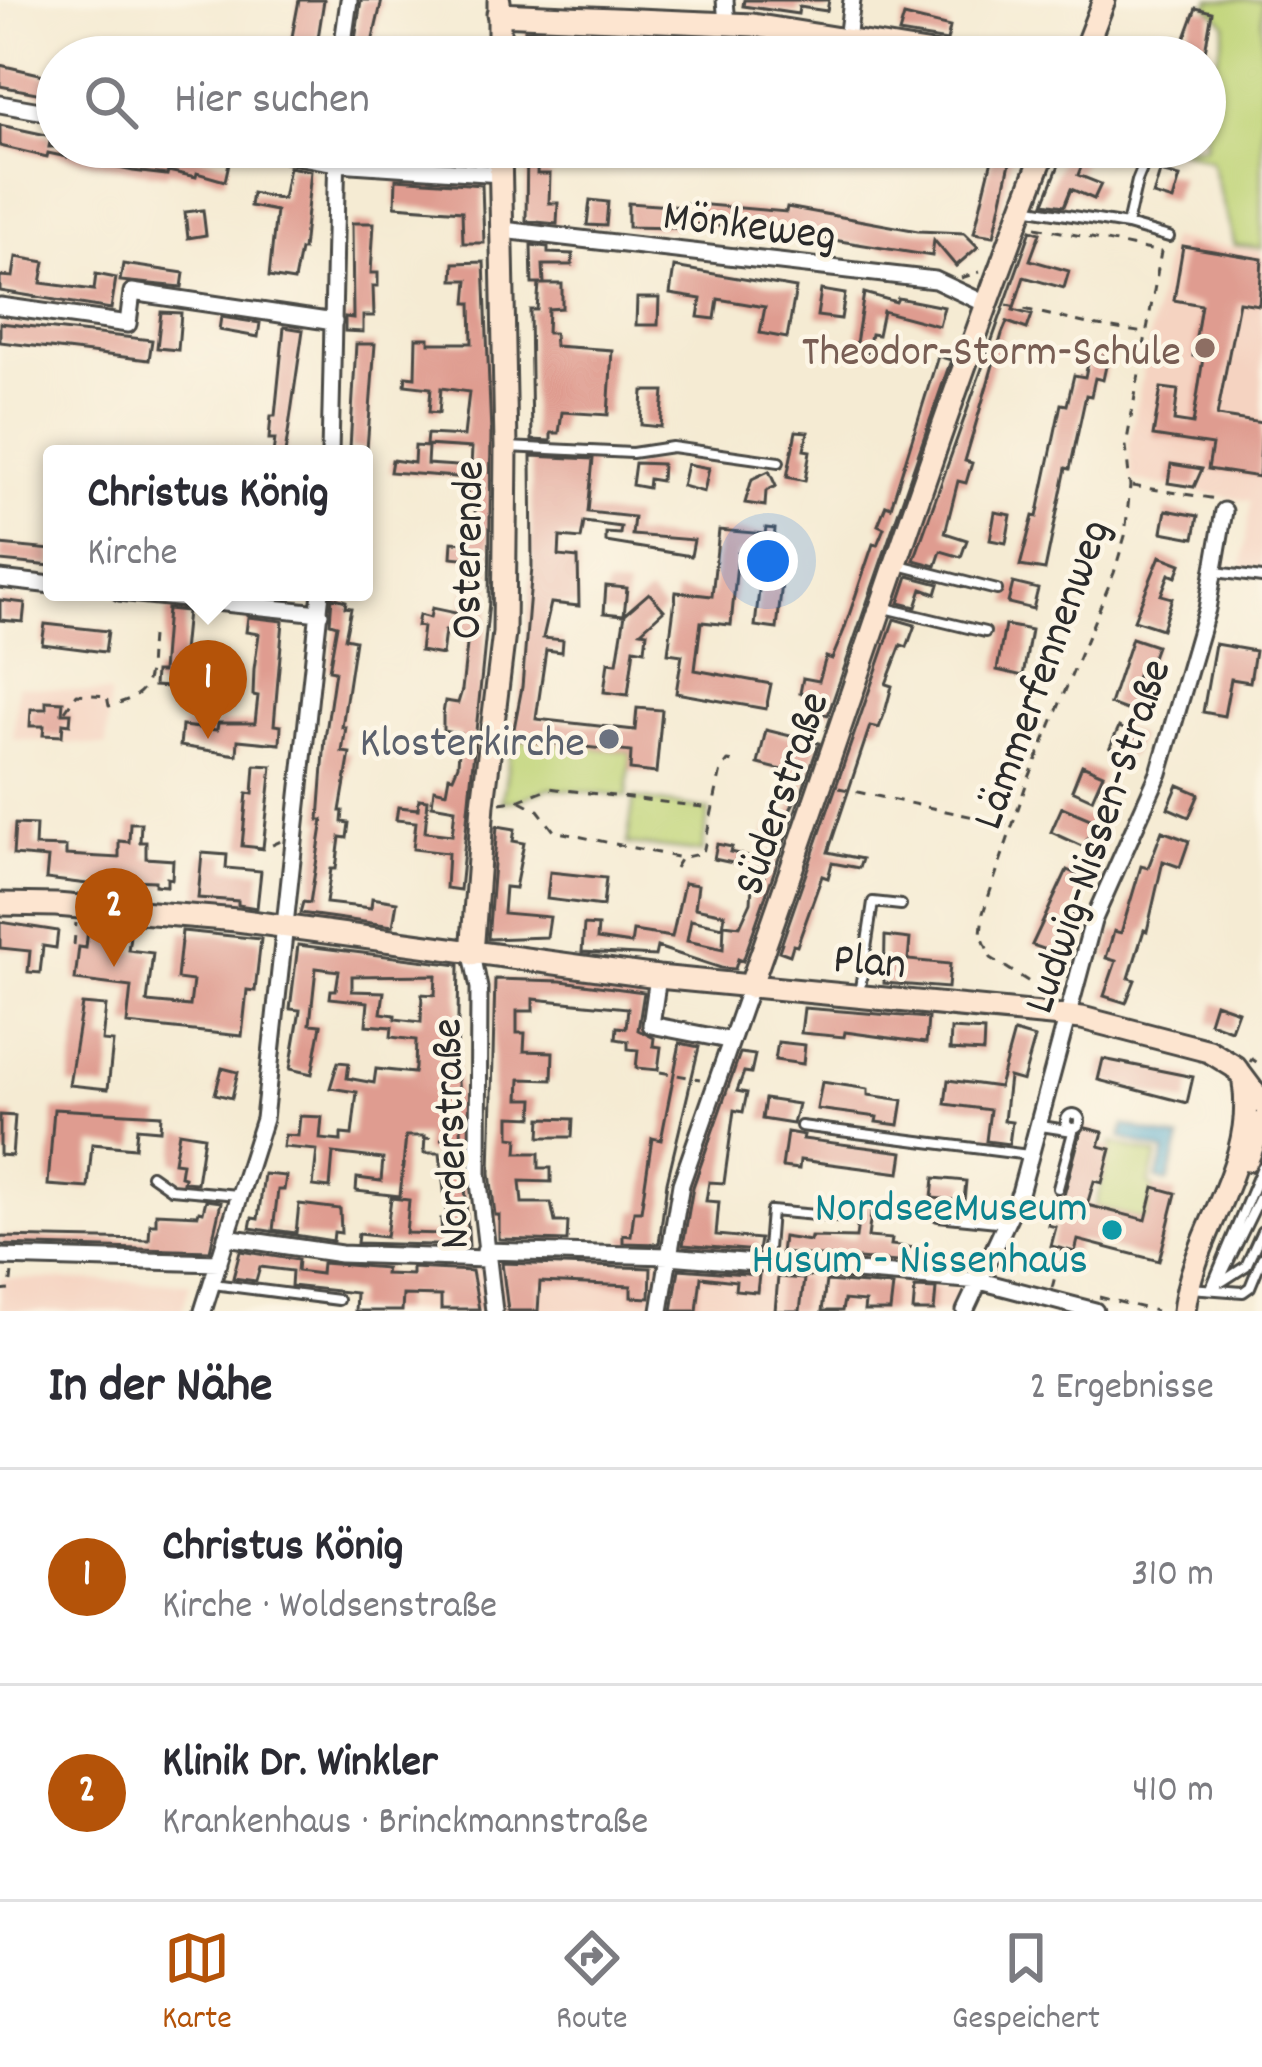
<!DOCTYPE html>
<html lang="de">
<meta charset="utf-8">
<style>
body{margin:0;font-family:Dekko,sans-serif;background:#f2f2f3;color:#2b2b33}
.you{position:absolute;left:768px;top:561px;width:42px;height:42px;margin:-30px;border:9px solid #fff;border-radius:50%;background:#1a73e8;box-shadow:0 0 0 18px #1a73e833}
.badge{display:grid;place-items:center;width:78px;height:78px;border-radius:50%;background:#b45309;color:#fff;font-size:39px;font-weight:700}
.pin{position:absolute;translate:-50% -99px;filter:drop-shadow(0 3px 6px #0008)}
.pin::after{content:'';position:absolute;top:63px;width:42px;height:36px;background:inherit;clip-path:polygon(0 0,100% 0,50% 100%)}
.popup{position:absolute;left:43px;top:445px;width:330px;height:156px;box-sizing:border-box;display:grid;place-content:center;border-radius:12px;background:#fff;filter:drop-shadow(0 3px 9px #0005);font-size:39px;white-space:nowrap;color:#7c7c81}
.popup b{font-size:45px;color:#2b2b33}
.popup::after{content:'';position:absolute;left:50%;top:100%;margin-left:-24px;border:24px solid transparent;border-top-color:#fff}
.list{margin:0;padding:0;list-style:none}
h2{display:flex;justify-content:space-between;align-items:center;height:156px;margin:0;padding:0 48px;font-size:51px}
h2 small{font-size:39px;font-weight:400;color:#7c7c81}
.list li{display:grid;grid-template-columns:78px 1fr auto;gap:36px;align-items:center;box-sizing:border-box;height:216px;padding:0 48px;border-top:3px solid #e1e1e2}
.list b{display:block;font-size:45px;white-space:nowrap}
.list p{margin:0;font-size:39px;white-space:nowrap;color:#7c7c81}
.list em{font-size:39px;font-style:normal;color:#7c7c81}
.icon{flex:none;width:66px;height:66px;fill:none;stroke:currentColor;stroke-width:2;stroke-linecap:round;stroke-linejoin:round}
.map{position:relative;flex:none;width:1262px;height:1311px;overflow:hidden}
.search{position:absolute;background:#fff;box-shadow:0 3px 9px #0004;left:36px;right:36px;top:36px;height:132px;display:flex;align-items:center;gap:30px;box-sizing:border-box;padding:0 42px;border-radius:66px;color:#7c7c81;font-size:45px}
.sheet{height:588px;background:#fff}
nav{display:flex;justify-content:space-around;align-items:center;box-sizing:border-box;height:168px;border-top:3px solid #e1e1e2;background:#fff;font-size:33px;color:#7c7c81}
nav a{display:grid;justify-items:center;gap:6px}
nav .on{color:#b45309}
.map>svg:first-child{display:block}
</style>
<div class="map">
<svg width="1262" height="1311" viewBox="0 0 1262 1311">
<rect width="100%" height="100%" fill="#fcf5e5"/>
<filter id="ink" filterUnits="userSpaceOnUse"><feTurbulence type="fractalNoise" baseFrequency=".00833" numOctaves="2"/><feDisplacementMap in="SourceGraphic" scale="24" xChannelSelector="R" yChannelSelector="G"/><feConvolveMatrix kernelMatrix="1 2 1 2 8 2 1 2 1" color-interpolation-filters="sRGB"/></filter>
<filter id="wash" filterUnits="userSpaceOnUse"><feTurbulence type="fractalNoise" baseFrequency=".004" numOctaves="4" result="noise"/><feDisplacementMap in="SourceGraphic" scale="48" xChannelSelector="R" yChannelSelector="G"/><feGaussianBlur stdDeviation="2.7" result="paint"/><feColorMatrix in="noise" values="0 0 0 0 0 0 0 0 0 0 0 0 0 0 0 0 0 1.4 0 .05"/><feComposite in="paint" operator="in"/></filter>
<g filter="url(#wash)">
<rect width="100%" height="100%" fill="#f5ebd3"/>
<!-- built -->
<path fill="#f5d3c1" d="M1169,239L1262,251V572L1242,568L1251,501L1132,480L1129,445Z
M18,686L110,694L106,746L13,739Z
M405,1254L482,1255L490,1311H348V1299L406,1306L407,1297L441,1296L407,1276Z
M489,1255L670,1258L963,1289L955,1311H498Z
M0,1278L190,1283L182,1311H0Z"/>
<!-- green -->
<path fill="#c0d478" stroke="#768052" stroke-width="3" d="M1210,0H1262V248L1235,245L1211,161L1172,147H1205V74H1213L1226,24L1208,6Z
M512,739L631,752L627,797L549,788L520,800L502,802Z
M634,798L709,810L702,852L627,844Z
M1112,1143L1157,1155L1149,1185L1154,1187L1146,1220L1095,1207Z"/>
<!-- water -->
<path fill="#50a8cd" stroke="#3e6a7c" stroke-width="3" d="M1124,1125L1180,1140L1168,1182L1157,1179L1165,1152L1121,1138Z"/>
<g id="blocks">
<!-- building -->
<path fill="#df9c90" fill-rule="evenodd" d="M299,0H324L315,57H282L285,40L291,42Z
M361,0H382L372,43L355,40Z
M744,0H829L827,11L799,7L798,14L743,6Z
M1196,8L1212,12L1204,57H1181L1163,51L1167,38L1183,43Z
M904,16L950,27L947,41L899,33Z
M525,30L632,37L631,56L543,49V55L526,56Z
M650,39L736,49V57H649Z
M0,65L57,78V97L0,86Z
M0,125L51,136L49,147H122L180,159L181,155L229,163L225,181L197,173L196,177L168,171L167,175L133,171L48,153L47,157L0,146Z
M384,147H478L481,161L384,154Z
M527,147H538L537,174H550L549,203H558L557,224L526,221Z
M995,147L1013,149L994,236L974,233Z
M1066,147H1089L1078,175L1101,184L1094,199L1071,189L1064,206L1044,203Z
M289,167L311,171L303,250H300L294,281L269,277L276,211L250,206L252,193L283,199Z
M1160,172L1180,177L1173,201L1153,195Z
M396,179L482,185L484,243H463L462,211L395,206Z
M590,200L608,202L606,226L587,225Z
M628,203L685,207L686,203L786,212L787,207L918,231L964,233L978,247L956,266L934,240L932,256L772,230L677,223V228L628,227Z
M203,210L206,235L188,238L185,212Z
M352,223H374L371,273H378V286H373L374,316H363V332L345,331V317L353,318Z
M1031,230L1040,233L1030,260L1069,271L1064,288L1024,277L1013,310L1032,315L1027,329L1007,322L1002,334L965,461L972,463L966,483L958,481L945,533L967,540L961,557L941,551L936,566L914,560Z
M531,245L548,247V253L573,254L572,265H543L544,284H539H562V308L548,309L547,333H554L555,346L612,350L608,415L562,412L559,433H551V441L532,440L530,310H537L539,284H532Z
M1183,246L1262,259L1259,305L1239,302L1217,416L1262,423L1259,477L1208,469L1212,445L1153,436L1161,388L1178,390L1174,421L1193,424L1203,358L1193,356L1201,305L1174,300Z
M16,257L45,262L41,283L94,290L96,274L116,278L111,309L0,291V276L13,277Z
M484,262L491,433L489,602L460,890L446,888L448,853L413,849L416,822L396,820L398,807L418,809L419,799L428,800L425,832L452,835L455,809L432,805L434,789L446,792L449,776L453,777L458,765L460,734L443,731V714L445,701L458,703L462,690L468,636L445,631L442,655L420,651L423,627L417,626L419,615L430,618L432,608L460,614L466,587L471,588L473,559L451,557L452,542L467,543L468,532L474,533L476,497H467L468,478L390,472L392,460L414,463L415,446L428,447L427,464L471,467L472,448L426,445L427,434L464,436L469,392L441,388L439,413L429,412L431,388L405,385L406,376L415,377L416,338H429V343H472L471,303H466L468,280H453L454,263Z
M123,264L184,273L182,287L120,281Z
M674,267L796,288L787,338L760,333L765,307L718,299L715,319L698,317L701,299L670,294Z
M821,290L845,294L841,319L817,316Z
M864,293L896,302L898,298L944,307L939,326L883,311L878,335L871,334L866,358L854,356Z
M637,298H659L658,325H636Z
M161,312L181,313L178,350L157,348Z
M221,317L260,323L258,337L219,330Z
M0,323L152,340L149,360L0,342Z
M284,327L303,330L285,454H273L275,439H269L271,416H275Z
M356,344H375L367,449L350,448Z
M1090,354L1108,357L1103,380L1095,378L1091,396L1086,395L1070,469L1066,468L1045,570L1020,566L1033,516L1037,517L1061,404L1067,405L1074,375L1085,377Z
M938,356L951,360L828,715L818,712L822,698L800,693L803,678L819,681L826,657L832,659L844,630L873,544L877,545L884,528L878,525L886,505L891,507Z
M643,391H664L661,427L641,425Z
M796,431L808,432L804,450L810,451L805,481L787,477Z
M531,456L593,459L588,512L634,517L632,535L694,540L691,556L606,542V533L620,534L621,527L584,522L581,539L560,537L559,556L578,558L579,606L551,603L543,638L563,640L562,652L546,650L536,719L635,730L637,708L662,710L656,773L630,770L631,752L512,739L522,687L532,567Z
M635,463L662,464L661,481L649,479L648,488L632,485Z
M687,464L709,468L704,492L682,486Z
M1171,464L1202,469L1194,487L1168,483Z
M769,471L776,486L766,491L765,506L745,503L752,479Z
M1166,510L1198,516L1194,538L1162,532Z
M995,512L1011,515L1006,543L990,540Z
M766,528L775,529L771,572L783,573L777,629L755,626L763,556L738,553L731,625L701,622L695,670L771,684L766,709L676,693L682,655L668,653L676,592L712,596L719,530L765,534Z
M0,545L52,550V566L0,561Z
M1160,556L1181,564L1176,577L1169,574L1161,595L1172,598L1162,629L1134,620Z
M908,576L939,584L936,594L922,589L916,607L899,603Z
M1013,583L1038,589L1033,609L1008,603Z
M606,586L627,588L624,615L604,613Z
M649,593L664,610L641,631L647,632L645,650L634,648L628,695L604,692L608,662L617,663L625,614Z
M332,597L346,601L345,607L351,608L345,638L355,640L342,727H346L342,752L350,753L340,811H343L342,822L349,823L347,838L340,837L336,869H331L326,903L371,908L372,898L397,902L393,926L300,913L303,902L310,903L323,820H319L325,739L335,671L329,670L337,625L330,623Z
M0,600L25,603L23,622L0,620Z
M167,609L187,611L181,673L202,675L201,689L154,686L155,672H162Z
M248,617L283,621L274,725L281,726L280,744L238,740L237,755L180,746L182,726L217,730L218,723H255L258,696L253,695L254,669L259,634L246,632Z
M894,619L915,625L907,647L901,645L886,684L892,686L885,712L879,728L870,726L828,852L862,859L859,868L832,863L828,878L822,876L797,946L793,945L790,955L779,951Z
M45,624L108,631L105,652L42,644Z
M1005,625L1031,630L1023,676L997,670Z
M1132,638L1156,646L1149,665L1142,662L1135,681L1143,684L1129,711L1110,704Z
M1215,644L1255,651L1250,682L1231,679L1224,716L1203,712Z
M46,701L63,702L62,713H71L70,724L63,723L62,736L43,735L44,726H30L31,709H46Z
M1119,727L1139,736L1130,756L1110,747Z
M766,730L819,743L743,961L738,959L735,969L721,968L657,947L655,956L582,952L584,925L598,926L597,939L631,944L633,931L672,937L684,883L698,885L695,908L725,914L723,927L691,920L687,941L723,949L724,924L740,926L751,902L752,887L759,891L766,870L714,859L717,844L732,847L730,852L769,861L776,840L765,837L768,826L781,829L795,800L784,797L790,772L758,764Z
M255,765L272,766L263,848L242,846L247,793L253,794Z
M1082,765L1103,774L1092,799L1072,790Z
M1178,785L1199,794L1189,817L1168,808Z
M1062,807L1095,821L1084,847L1051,832Z
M130,823H141L140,842H146V858L173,860L172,879L167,878V886L155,885V881L129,880L105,882L104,886L46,879L48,858L13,855L15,824L36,825L35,846L66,847V855L119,858V841L129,842Z
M497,826L515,829L513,841L524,843L515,888L505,887L503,913L550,917L547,937L488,939Z
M1162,831L1189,841L1180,867L1163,861L1147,931L1144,930L1129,978L1135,980L1126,1003L1104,996L1116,961L1106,958L1114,931L1121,933L1141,866L1148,868Z
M202,853L227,855L226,868L261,871L257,908L238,905V901L198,898Z
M1067,870L1089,880L1061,936L1058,954L1032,945Z
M550,872L606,878L603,906L547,899Z
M0,922L58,931L56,948L43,946L40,973L28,972L30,951L0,948Z
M103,926L131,929L128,950L153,953L147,1002L190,1006L193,981L177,979L182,931L261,939L255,991L247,990L242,1036L127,1024L131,987L75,980L79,947L86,948L88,929L102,931Z
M885,936L910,939L908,960L950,964L948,988L884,983Z
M298,945L459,965L457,1068L469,1246L357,1243L358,1234L386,1237L391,1198L409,1200L406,1233L442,1234L441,1219H447L440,1153H424L425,1136H406L400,1196L356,1191L357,1178L381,1181L383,1159L333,1153L330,1188L313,1186L317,1150L283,1147L285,1135L298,1136L300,1116L322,1117L320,1139L341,1141V1134L352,1135L357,1092L330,1088L338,1062L349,1063L347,1078L374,1083L376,1069L414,1073L415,1068L416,1040L391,1037L392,1027L366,1025L368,1002L330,998L331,990H336L339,971L316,968L310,1024L321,1025L312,1074L290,1069L300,1010L290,1009ZM436,975L435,995L422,994L421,1022L395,1019V1015L381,1013L384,992L352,991V976Z
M495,979L561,981L644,992L638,1030L654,1038L653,1046L661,1047L658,1070L636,1068L638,1050L628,1049V1041L616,1039L617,1027L626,1028L628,1008L533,999V1011H517V1033H525L524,1051L553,1052L552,1080L520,1079L519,1099H534L533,1117L510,1116V1137L518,1138L517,1153H539V1168H551V1182L520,1181L522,1203H551L555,1222H568L567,1241L499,1239V1215H495L490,1173Z
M1215,1003L1238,1011L1231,1030L1209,1022Z
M82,1004L106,1006L102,1041L113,1042L108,1089L69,1085Z
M804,1008L928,1018L926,1043L845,1032L844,1037L801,1033Z
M951,1029L984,1031L983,1052L950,1050Z
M1014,1032L1035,1038L1023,1081L1009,1077L1004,1121L1012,1122L1009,1144L986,1141L990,1110L945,1104L948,1080L999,1087Z
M778,1042L805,1045L803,1064L775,1060Z
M680,1043L699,1047L667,1182L659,1244L623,1243V1235L631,1236L634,1211H641L652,1138L661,1140Z
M740,1053L755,1055L751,1073L744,1072L737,1091L747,1093L743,1112L734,1110L724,1183L709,1182L706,1201L719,1202L716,1235L760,1239L758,1251L683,1245L693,1187Z
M1103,1059L1193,1077L1187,1103L1098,1080Z
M222,1068L238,1072L232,1098L215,1094Z
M822,1082L868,1089V1095L903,1100L899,1125L876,1122L877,1117L817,1109Z
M765,1099L798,1104L793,1124L762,1119Z
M54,1109L161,1115L160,1130L137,1128L135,1148L92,1144L88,1188L48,1185Z
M0,1115L15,1116L12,1156L0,1155Z
M541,1118L573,1119L572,1137H540Z
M1082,1127L1103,1132L1099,1146L1111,1149L1102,1183L1094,1181L1087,1205L1146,1220L1154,1187L1176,1193L1159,1261L1078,1240L1075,1252L1051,1246L1056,1227L1048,1225L1055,1197L1063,1199Z
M179,1132L204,1136L197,1183L183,1182L184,1177L180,1176L182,1163L174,1162Z
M787,1132L804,1135L803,1139L903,1152L900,1173L800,1160L799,1169L782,1167Z
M264,1174L286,1176L284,1190H278L273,1230L296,1233L299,1204L340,1209L341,1233L334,1232L333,1241L250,1228L252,1218L258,1219Z
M934,1178L966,1181L964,1201L932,1198Z
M206,1200L221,1202L210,1251L0,1245V1237L149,1240L150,1224H156V1213L198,1215L199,1211L203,1212Z
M860,1204L872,1206L868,1237L892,1239L891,1245L924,1249L923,1264L781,1253L783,1237L810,1241L811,1237L856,1238Z
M240,1251L298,1260L297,1271L321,1274L322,1263L386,1268L385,1274L412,1275V1268L472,1271L479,1309H441V1296L403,1295L402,1311H355L356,1293L291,1286L292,1271L260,1267L256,1281L233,1278Z
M502,1263L651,1268L650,1298L631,1297V1286L540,1282L538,1311H508Z
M679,1269L759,1275L757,1292L735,1290L736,1281L701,1277L697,1311H672Z
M778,1277L804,1279L800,1311H775Z
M826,1281L893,1286L890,1311H864L865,1302L844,1300L842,1311H822Z
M915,1288L936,1289L934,1311H913Z"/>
</g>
</g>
<g filter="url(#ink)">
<use href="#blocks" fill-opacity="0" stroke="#494844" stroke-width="3"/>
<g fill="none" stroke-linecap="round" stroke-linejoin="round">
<defs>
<path id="lane" d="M1024,208L1127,225L1169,237
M1127,225L1137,181L1151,147
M507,447L632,453L672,447L779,462
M899,565L997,590
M1216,572L1262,578
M885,608L985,632
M859,995L873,902L901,905
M1066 1121a7 7 0 1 1 14 0a7 7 0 1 1-14 0Z
M801,1126L1029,1155
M1041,1126L1073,1131
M151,1175L171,1189L238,1195
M1058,1188L1073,1132
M938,1216L1007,1223
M767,1262L771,1211L838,1217
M1223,1281L1246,1266L1262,1231
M213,1284L338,1300
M1217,1285L1262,1193
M1190,1288L1243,1292L1250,1287L1262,1258
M1211,1288L1262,1167"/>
<path id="street" d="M725,0L727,24
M847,40L852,0
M341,57L349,0
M0,104L57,114
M244,147L337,163L501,174
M503,230L935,280L984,303
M0,306L128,324L132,292L334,322
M330,454L337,147
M0,579L52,585
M119,592L320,613
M472,954L479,988L478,1174L494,1311
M658,977L651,1025L728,1040
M226,1237L341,1254L486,1259
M485,1251L669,1256L980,1281L1095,1311
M0,1257L219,1263
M203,1311L264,1119L321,592
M660,1311L681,1184L750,987
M965,1311L1020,1193L1093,921L1159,773L1207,609L1224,511"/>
<path id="secondary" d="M499,1V57
M498,14L753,25L951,57
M1082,57L1104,0
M0,904L56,905L237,920L658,977L1082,1018L1209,1051L1235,1067L1262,1103
M472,954L483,804L504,633L506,447L500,147
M750,987C850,707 938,424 1046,147
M1247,1160L1262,1122
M1184,1311C1193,1231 1257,1166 1244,1083"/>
</defs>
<!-- lane casing -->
<use href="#lane" stroke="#494844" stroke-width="14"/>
<!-- street casing -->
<use href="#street" stroke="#494844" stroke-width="21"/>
<!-- secondary casing -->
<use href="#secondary" stroke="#494844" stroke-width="27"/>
<!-- path -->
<path stroke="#494844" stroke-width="3" stroke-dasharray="9 9" stroke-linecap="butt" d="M1036,227L1161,252L1126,446L1130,486L1125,536L1114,573L1026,785L983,913L981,934L991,958L1047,993L1048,999
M961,278L980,272
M1007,305L1092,325L1145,333
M1132,486L1217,499
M65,711L77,694L107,696L109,706C156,693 147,681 151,637
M839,788L1011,825
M521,801L538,810L554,831L681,858
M500,803L520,800L549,788L711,808
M255,848L264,849L281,841
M675,868L681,858L703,853L721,770L728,761L740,763
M74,945L76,923
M1250,1062L1252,1059L1262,1066
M660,1072L700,1079
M422,1138L463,1140
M1052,1288L1062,1249
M0,1291L10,1290L12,1272
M1099,1297L1156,1311"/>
<!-- lane -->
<use href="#lane" stroke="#fff" stroke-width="8"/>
<!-- street -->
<use href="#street" stroke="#fff" stroke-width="15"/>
<!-- secondary -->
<use href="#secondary" stroke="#fde5d0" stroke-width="21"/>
</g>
</g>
<!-- markers -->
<circle fill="#8d6e63" stroke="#fcf5e5" stroke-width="4.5" cx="1205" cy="348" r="12"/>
<circle fill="#6b7280" stroke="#fcf5e5" stroke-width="4.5" cx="609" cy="739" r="12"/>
<circle fill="#0f9aa8" stroke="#fcf5e5" stroke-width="4.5" cx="1112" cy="1230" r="12"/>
<g text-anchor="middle" stroke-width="9" stroke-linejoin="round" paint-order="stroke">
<!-- street labels -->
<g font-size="45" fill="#2b2b2b" stroke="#fcf5e5">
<text transform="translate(750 222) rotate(7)" y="16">Mönkeweg</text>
<text transform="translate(464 550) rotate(-89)" y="16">Osterende</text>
<text transform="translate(1038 673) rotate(-70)" y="16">Lämmerfennenweg</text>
<text transform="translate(778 792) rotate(-71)" y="16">Süderstraße</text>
<text transform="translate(1094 835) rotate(-71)" y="16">Ludwig-Nissen-Straße</text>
<text transform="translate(870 958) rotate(5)" y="16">Plan</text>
<text transform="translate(447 1134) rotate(-92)" y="16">Norderstraße</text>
</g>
<!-- education labels -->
<g font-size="45" fill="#785e54" stroke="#fcf5e5" text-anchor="end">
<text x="1181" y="364">Theodor-Storm-Schule</text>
</g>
<!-- worship labels -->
<g font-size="45" fill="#5b616d" stroke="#fcf5e5" text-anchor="end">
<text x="585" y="755">Klosterkirche</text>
</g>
<!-- culture labels -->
<g font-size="45" fill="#0d838f" stroke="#fcf5e5" text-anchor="end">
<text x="1088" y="1220">NordseeMuseum<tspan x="1088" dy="52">Husum - Nissenhaus</tspan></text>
</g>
</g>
</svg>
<div class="you"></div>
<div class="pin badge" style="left:208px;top:739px">1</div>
<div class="popup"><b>Christus König</b>Kirche</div>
<div class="pin badge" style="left:114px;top:967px">2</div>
<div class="search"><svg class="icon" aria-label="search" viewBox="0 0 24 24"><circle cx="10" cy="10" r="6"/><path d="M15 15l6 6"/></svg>Hier suchen</div>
</div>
<section class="sheet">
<h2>In der Nähe<small>2 Ergebnisse</small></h2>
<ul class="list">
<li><span class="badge">1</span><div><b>Christus König</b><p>Kirche · Woldsenstraße</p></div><em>310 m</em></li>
<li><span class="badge">2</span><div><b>Klinik Dr. Winkler</b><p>Krankenhaus · Brinckmannstraße</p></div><em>410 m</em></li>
</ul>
</section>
<nav>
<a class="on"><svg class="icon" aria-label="map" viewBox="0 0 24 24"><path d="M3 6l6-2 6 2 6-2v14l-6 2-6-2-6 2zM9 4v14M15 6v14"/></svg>Karte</a>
<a><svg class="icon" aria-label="directions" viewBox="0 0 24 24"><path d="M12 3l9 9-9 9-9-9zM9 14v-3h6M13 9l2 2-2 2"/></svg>Route</a>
<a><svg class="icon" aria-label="saved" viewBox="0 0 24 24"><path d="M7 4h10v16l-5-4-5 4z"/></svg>Gespeichert</a>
</nav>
